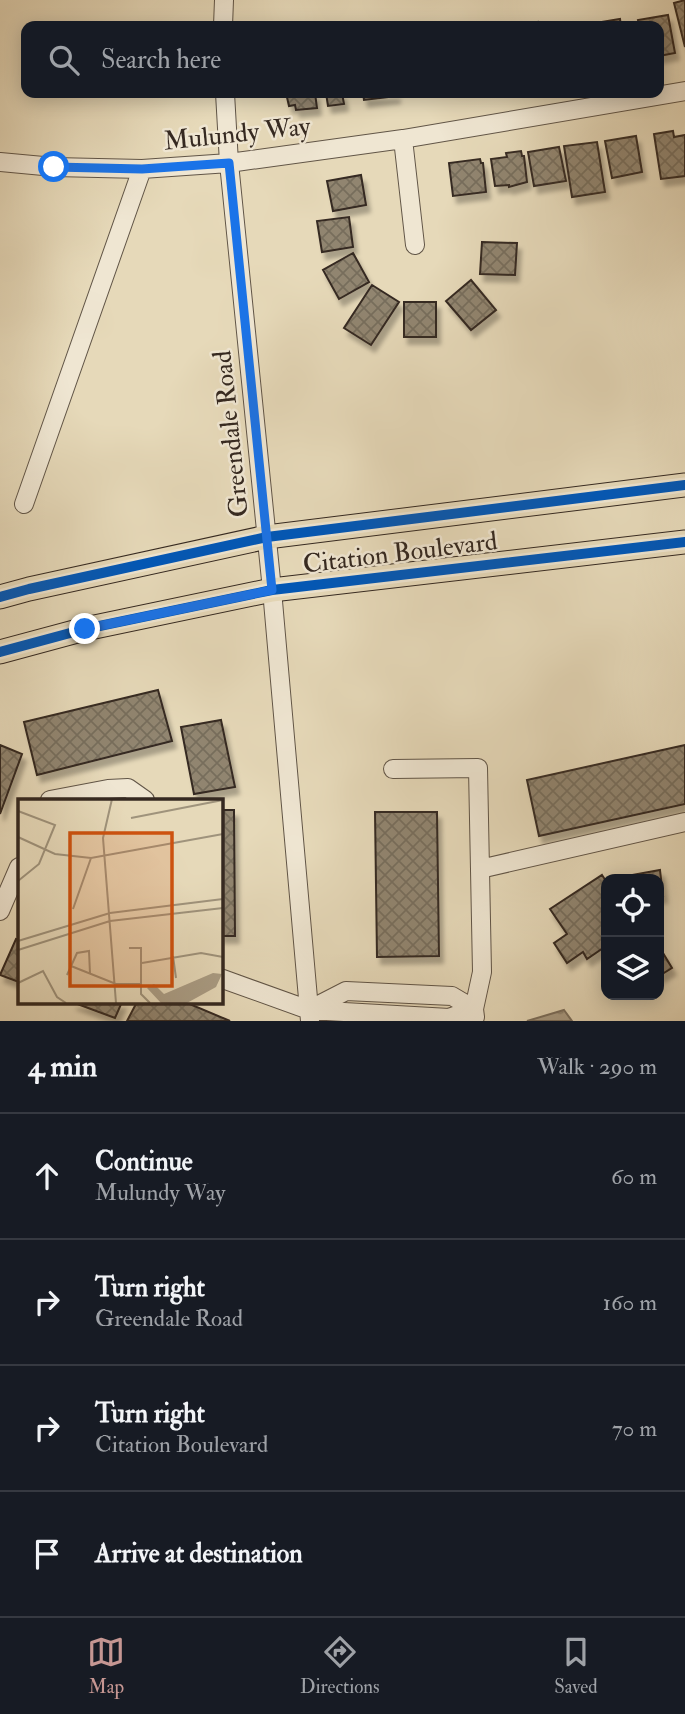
<!DOCTYPE html>
<meta charset="utf-8">
<style>
body{margin:0;font-family:"IM FELL Double Pica",serif;background:#20242c;color:#f1f3f6}
.controls{position:absolute;right:21px;bottom:21px;display:grid;overflow:hidden;border-radius:14px;box-shadow:0 4px 18px #0003}
.controls button{width:63px;height:63px;display:grid;place-items:center;padding:0;border:0;border-bottom:2px solid #363941;background:#171b24;color:#f1f3f6;font:35px sans-serif}
.stop{position:absolute;width:21px;height:21px;margin:-16px;border:5px solid #1a73e8;border-radius:50%;background:#fff}
.stop.end{background:#1a73e8;border-color:#fff;box-shadow:0 2px 7px #0008}
.list{margin:0;padding:0;list-style:none}
h2{display:flex;justify-content:space-between;align-items:center;height:91px;margin:0;padding:0 28px;font-size:30px}
h2 small{font-size:23px;font-weight:400;color:#9ea1a6}
.list li{display:grid;grid-template-columns:46px 1fr auto;gap:21px;align-items:center;box-sizing:border-box;height:126px;padding:0 28px;border-top:2px solid #363941}
.list b{display:block;font-size:26px;white-space:nowrap}
.list p{margin:0;font-size:23px;white-space:nowrap;color:#9ea1a6}
.list em{font-size:23px;font-style:normal;color:#9ea1a6}
.icon{flex:none;width:38px;height:38px;fill:none;stroke:currentColor;stroke-width:2;stroke-linecap:round;stroke-linejoin:round}
.map{position:relative;flex:none;width:685px;height:1021px;overflow:hidden}
.search{position:absolute;background:#171b24;box-shadow:0 4px 18px #0003;left:21px;right:21px;top:21px;height:77px;display:flex;align-items:center;gap:18px;box-sizing:border-box;padding:0 24px;border-radius:14px;color:#9ea1a6;font-size:26px}
.sheet{height:595px;background:#171b24}
nav{display:flex;justify-content:space-around;align-items:center;box-sizing:border-box;height:98px;border-top:2px solid #363941;background:#171b24;font-size:19px;color:#9ea1a6}
nav a{display:grid;justify-items:center;gap:4px}
nav .on{color:#c59692}
.map>svg:first-child{display:block}
</style>
<div class="map">
<svg width="685" height="1021" viewBox="0 0 685 1021">
<defs>
<pattern id="water-ripples" width="26" height="14" patternUnits="userSpaceOnUse" patternTransform="scale(1.75)"><rect width="26" height="14" fill="#aa9d85"/><path d="M2 4q2-2 4 0t4 0M15 11q2-2 4 0t4 0" fill="none" stroke="#8b806c"/></pattern>
<pattern id="building-cross-hatch" width="8" height="8" patternUnits="userSpaceOnUse" patternTransform="scale(1.75)"><rect width="8" height="8" fill="#918570"/><path d="M0 0l8 8M0 8l8-8" fill="none" stroke="#776d5c"/></pattern>
<filter id="shadow"><feDropShadow dx="4" dy="7" stdDeviation="2" flood-color="#0004"/></filter>
</defs>
<rect width="100%" height="100%" fill="#e6d9b9"/>
<filter id="stains"><feTurbulence type="fractalNoise" baseFrequency=".00286" numOctaves="4"/><feColorMatrix values="0 0 0 0 .2 0 0 0 0 .09 0 0 0 0 .02 0 0 0 .5 -.17"/></filter>
<radialGradient id="worn" r=".72"><stop offset=".6" stop-color="#630" stop-opacity="0"/><stop offset="1" stop-color="#630" stop-opacity=".3"/></radialGradient>
<!-- water -->
<path fill="url(#water-ripples)" stroke="#7b6f5d" stroke-width="2" d="M564,1010L572,1021H527Z"/>
<!-- building -->
<path fill="url(#building-cross-hatch)" stroke="#352921" stroke-width="2" filter="url(#shadow)" d="M685,0V47L674,3Z
M668,15L675,53L659,56V26H639L638,20Z
M620,19L621,26H589V24Z
M538,22L539,26H514Z
M286,93H315L317,108L296,110L295,105L289,106Z
M326,93H342L344,104L328,106Z
M363,93H396V96L364,100Z
M673,131L674,137L685,135V176L661,179L654,134Z
M636,136L642,172L612,178L605,141Z
M597,142L605,192L572,197L564,146Z
M559,147L566,181L534,186L528,152Z
M521,151L522,156H524L527,182L509,187V185L495,186L491,159L507,157L506,153Z
M480,159L481,163H483L486,192L453,196L449,163Z
M361,175L366,205L333,211L327,181Z
M349,217L353,247L322,252L317,221Z
M482,242L517,243L515,275L480,274Z
M353,253L369,282L339,299L323,270Z
M471,280L496,310L471,330L446,301Z
M372,285L399,302L371,345L344,328Z
M404,302H436V337H404Z
M158,690L172,741L37,775L24,722Z
M221,720L235,787L194,794L181,727Z
M0,745L22,754L0,814Z
M685,745V804L539,836L527,780Z
M220,810H234L235,936H220Z
M375,812H437L439,956L377,957Z
M660,870L663,896H659V879H633L632,875Z
M602,875L606,881V946L587,959L583,952L567,963L554,943L567,934L550,909Z
M16,939L19,940V982L0,975Z
M663,953L672,968L659,976V956Z
M72,1002H122L115,1018Z
M137,1002H185L230,1021H127Z"/>
<g fill="none" stroke-linecap="round" stroke-linejoin="round">
<defs>
<path id="minor" d="M223,26L224,0
M225,93L229,163L272,590L310,1021
M403,139L415,245
M0,162L54,167L142,169L229,163L403,139L685,91
M24,504L142,169
M393,769L478,768L482,972L474,1009L475,1017
M50,800L108,789L128,788L145,800
M480,869L685,822
M0,911L19,867
M220,978L309,1010L449,1018L474,1009L452,996L346,991L309,1010"/>
<path id="major" d="M0,597L29,589L267,537L685,485
M0,652L85,629L272,590L685,542"/>
</defs>
<!-- minor casing -->
<use href="#minor" stroke="#615547" stroke-width="20"/>
<!-- major casing -->
<use href="#major" stroke="#352921" stroke-width="25"/>
<!-- minor -->
<use href="#minor" stroke="#efe6d2" stroke-width="18"/>
<!-- major -->
<use href="#major" stroke="#e6d9b9" stroke-width="23"/>
<defs>
<path id="cycleway" d="M0,597L29,589L267,537L685,485
M0,652L85,629L272,590L685,542"/>
</defs>
<!-- cycleway casing -->
<use href="#cycleway" stroke="#efe6d2" stroke-width="15"/>
<!-- cycleway -->
<use href="#cycleway" stroke="#0057b8" stroke-width="10"/>
</g>
<g fill="none" stroke-linecap="round" stroke-linejoin="round">
<!-- route -->
<path stroke="#1a73e8" stroke-width="9" d="M54,167L142,169L229,163L272,590L85,629"/>
</g>
<g text-anchor="middle" stroke-width="5" stroke-linejoin="round" paint-order="stroke">
<!-- street labels -->
<g font-size="26" fill="#352921" stroke="#efe6d2">
<text transform="translate(237 133) rotate(-6)" y="9">Mulundy Way</text>
<text transform="translate(230 434) rotate(-96)" y="9">Greendale Road</text>
<text transform="translate(400 552) rotate(-7)" y="9">Citation Boulevard</text>
</g>
</g>
<!-- overview -->
<g transform="translate(18 799)">
<rect width="205" height="205" fill="#e6d9b9"/>
<path d="M195,174L204,175L198,188L169,204H143L129,189L136,185L146,195Z" fill="#aa9d85"/>
<path fill="none" stroke="#9f937c" stroke-width="2" d="M94,0L85,39L98,204M0,12L37,26L21,65L0,82M113,19L205,1M0,38L37,55L73,59L205,35M55,110L73,59M0,142L92,114L205,100M111,149H123V195L132,204M0,151L92,122L205,109M155,157L158,179M124,164L183,154L205,158M53,167L98,185H123H98M49,176L59,154L71,152L72,175M0,184L25,172L39,198L48,204"/>
<path fill="#cd520f" fill-opacity="0.15" stroke="#cd520f" stroke-width="3.5" d="M52,34H154V187H52Z"/>
<rect width="205" height="205" fill="none" stroke="#352921" stroke-width="3.5"/>
</g>
<rect width="100%" height="100%" filter="url(#stains)"/>
<rect width="100%" height="100%" fill="url(#worn)"/>
</svg>
<div class="controls">
<button><svg class="icon" aria-label="locate" viewBox="0 0 24 24"><circle cx="12" cy="12" r="6"/><path d="M12 2v4M12 18v4M2 12h4M18 12h4"/></svg></button>
<button><svg class="icon" aria-label="layers" viewBox="0 0 24 24"><path d="M12 4l9 5-9 5-9-5zM3 14l9 5 9-5"/></svg></button>
</div>
<div class="stop" style="left:54px;top:167px"></div>
<div class="stop end" style="left:85px;top:629px"></div>
<div class="search"><svg class="icon" aria-label="search" viewBox="0 0 24 24"><circle cx="10" cy="10" r="6"/><path d="M15 15l6 6"/></svg>Search here</div>
</div>
<section class="sheet">
<h2>4 min<small>Walk · 290 m</small></h2>
<ul class="list">
<li><svg class="icon" aria-label="ahead" viewBox="0 0 24 24"><path d="M12 20V5M6 11l6-6 6 6"/></svg><div><b>Continue</b><p>Mulundy Way</p></div><em>60 m</em></li>
<li><svg class="icon" aria-label="right" viewBox="0 0 24 24"><path d="M7 20v-9h11M14 6l5 5-5 5"/></svg><div><b>Turn right</b><p>Greendale Road</p></div><em>160 m</em></li>
<li><svg class="icon" aria-label="right" viewBox="0 0 24 24"><path d="M7 20v-9h11M14 6l5 5-5 5"/></svg><div><b>Turn right</b><p>Citation Boulevard</p></div><em>70 m</em></li>
<li><svg class="icon" aria-label="arrive" viewBox="0 0 24 24"><path d="M6 21V4h12l-3 4 3 4H6"/></svg><div><b>Arrive at destination</b></div></li>
</ul>
</section>
<nav>
<a class="on"><svg class="icon" aria-label="map" viewBox="0 0 24 24"><path d="M3 6l6-2 6 2 6-2v14l-6 2-6-2-6 2zM9 4v14M15 6v14"/></svg>Map</a>
<a><svg class="icon" aria-label="directions" viewBox="0 0 24 24"><path d="M12 3l9 9-9 9-9-9zM9 14v-3h6M13 9l2 2-2 2"/></svg>Directions</a>
<a><svg class="icon" aria-label="saved" viewBox="0 0 24 24"><path d="M7 4h10v16l-5-4-5 4z"/></svg>Saved</a>
</nav>
